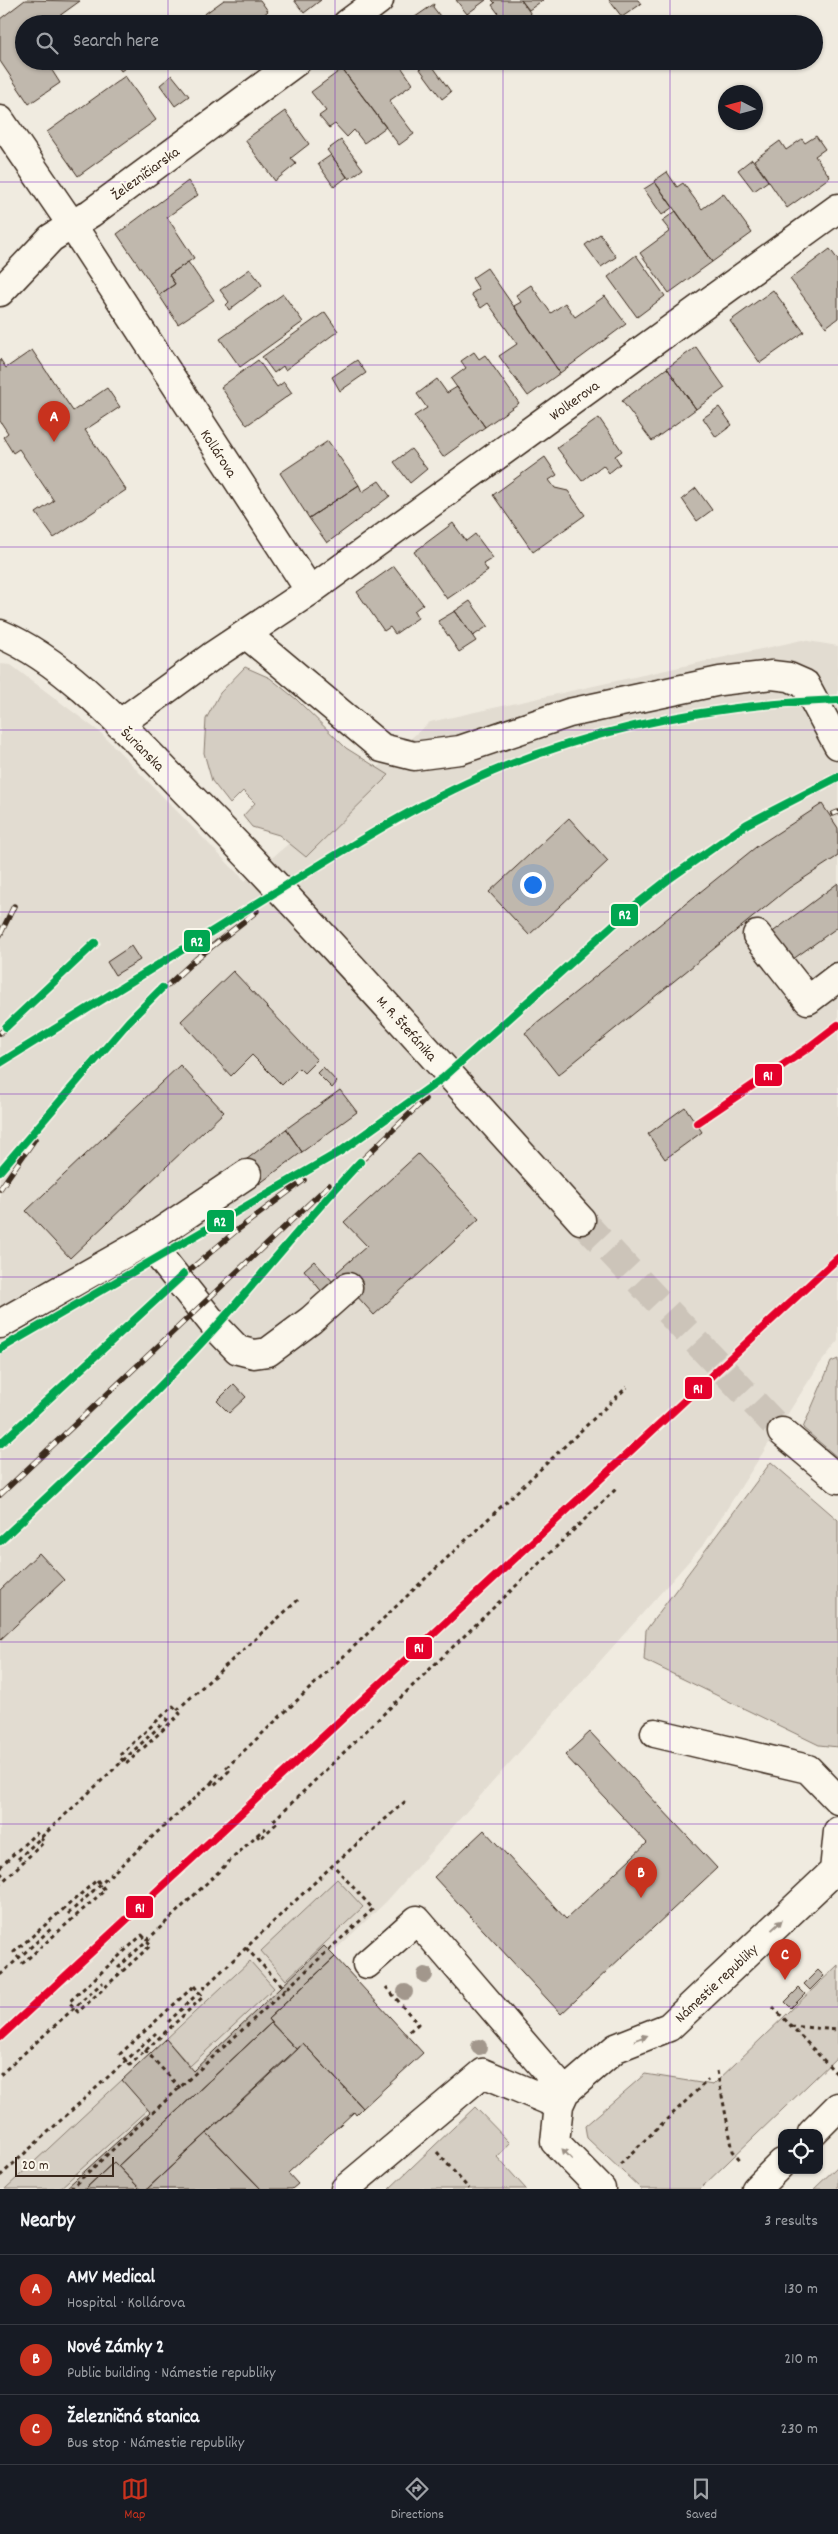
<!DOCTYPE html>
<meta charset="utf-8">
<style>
body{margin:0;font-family:Dekko,sans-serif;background:#242831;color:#f1f3f6}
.controls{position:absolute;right:15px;bottom:15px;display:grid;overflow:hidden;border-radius:10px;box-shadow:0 1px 4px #0004}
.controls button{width:45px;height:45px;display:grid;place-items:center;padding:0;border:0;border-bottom:1px solid #363941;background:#171b24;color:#f1f3f6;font:25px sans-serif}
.compass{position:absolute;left:718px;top:85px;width:45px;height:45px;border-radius:50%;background:#171b24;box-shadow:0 1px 4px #0004;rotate:276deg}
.scale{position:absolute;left:15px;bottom:12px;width:99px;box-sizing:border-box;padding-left:5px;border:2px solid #3b2a1e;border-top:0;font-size:14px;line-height:18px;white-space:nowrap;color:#3b2a1e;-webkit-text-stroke:4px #fbf7ec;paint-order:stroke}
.you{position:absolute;left:532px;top:884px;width:18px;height:18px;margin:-12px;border:4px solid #fff;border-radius:50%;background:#1a73e8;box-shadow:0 0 0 8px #1a73e833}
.badge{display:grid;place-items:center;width:32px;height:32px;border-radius:50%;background:#c8321e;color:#fff;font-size:16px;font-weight:700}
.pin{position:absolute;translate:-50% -41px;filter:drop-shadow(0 1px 2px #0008)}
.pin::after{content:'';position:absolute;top:26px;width:18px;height:15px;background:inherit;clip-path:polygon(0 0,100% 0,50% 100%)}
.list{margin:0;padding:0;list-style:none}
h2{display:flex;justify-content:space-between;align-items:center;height:65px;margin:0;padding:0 20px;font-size:21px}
h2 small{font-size:16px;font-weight:400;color:#9ea1a6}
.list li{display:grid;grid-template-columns:32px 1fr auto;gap:15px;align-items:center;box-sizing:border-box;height:70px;padding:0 20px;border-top:1px solid #363941}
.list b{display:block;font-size:19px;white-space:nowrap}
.list p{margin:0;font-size:16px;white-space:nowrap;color:#9ea1a6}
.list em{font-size:16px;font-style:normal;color:#9ea1a6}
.icon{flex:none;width:28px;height:28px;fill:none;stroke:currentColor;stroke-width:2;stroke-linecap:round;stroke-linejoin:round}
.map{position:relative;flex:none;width:838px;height:2189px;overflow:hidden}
.search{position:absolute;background:#171b24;box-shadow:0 1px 4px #0004;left:15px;right:15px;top:15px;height:55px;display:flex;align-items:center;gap:12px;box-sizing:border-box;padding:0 18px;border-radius:28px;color:#9ea1a6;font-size:19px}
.sheet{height:275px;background:#171b24}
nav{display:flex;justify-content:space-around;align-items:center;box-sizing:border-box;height:70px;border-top:1px solid #363941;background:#171b24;font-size:14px;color:#9ea1a6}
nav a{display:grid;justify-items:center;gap:2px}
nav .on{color:#c8321e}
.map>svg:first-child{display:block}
</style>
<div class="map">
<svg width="838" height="2189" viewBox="0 0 838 2189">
<rect width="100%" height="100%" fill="#f0ebe0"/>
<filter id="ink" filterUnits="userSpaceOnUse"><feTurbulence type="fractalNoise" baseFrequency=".02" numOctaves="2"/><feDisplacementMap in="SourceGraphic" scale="10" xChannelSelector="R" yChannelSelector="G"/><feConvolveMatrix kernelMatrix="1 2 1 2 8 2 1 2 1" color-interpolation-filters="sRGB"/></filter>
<g filter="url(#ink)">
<!-- built -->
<path fill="#e2dcd1" d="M802,640L838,646V1341L819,1365L705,1543L386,1902L81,2189H0V664L11,665L101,733L245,881L430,722Z"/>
<!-- green -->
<path fill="#d5cec3" stroke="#887c70" d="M245,667L270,678L296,699L346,748L389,775L306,857L279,835L252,827L243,816L255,803L243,791L230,804L212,781L204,753L206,719L220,693Z
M838,1359V1458L803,1428L831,1362Z
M771,1462L838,1520V1747L819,1745L644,1660L646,1630Z
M337,1879L363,1907L286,1980L261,1951Z
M250,1961L274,1988L190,2066L166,2039Z
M838,1965V2056L700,2189H641L587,2138L585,2126L645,2074L713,2085Z
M122,2080L148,2109L59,2189H5Z
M475,2107L510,2143L497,2157L526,2189H389Z
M838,2166V2189H814Z"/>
<!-- building -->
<path fill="#c0b8ad" stroke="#3b2a1e" d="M25,0L80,1L48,24H24V61H46L60,83L29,104L0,61V19Z
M224,0H260L268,11L260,18L264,24H202L199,18Z
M294,0H321L304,13Z
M456,0H486L467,14Z
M492,0H521L538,24H506L492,5L495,3Z
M521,0H543L529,10Z
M609,0H638L641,4L622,17Z
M434,4L433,7L446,24H405Z
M114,61H135L121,71Z
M353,61H397L413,84L389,101L414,134L399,145L342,69Z
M414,61H435L431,64L451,92L442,99Z
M342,69L386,127L364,143L354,130L347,137L335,124L329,128L319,116L326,111L311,92Z
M172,75L189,96L175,106L160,85Z
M125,76L156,120L78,176L47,132Z
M285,111L309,144L291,158L296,164L275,181L245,140Z
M816,136L825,149L815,156L830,177L787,208L754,160L780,141L786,150L802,139L805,143Z
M341,140L363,169L349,179L327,150Z
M331,155L347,177L334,187L318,164Z
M752,159L768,181L754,191L738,170Z
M667,172L677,187L683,183L702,209L723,193L752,233L712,262L654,181Z
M188,181L198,195L167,217L194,258L169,275L175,284L159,295L117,234Z
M655,182L673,207L662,215L644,189Z
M676,211L712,262L669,293L640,253L670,231L662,221Z
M600,234L616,257L601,267L585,245Z
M830,249L838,260V318L826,327L790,279Z
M636,255L665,296L637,317L608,277Z
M188,262L214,300L178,324L159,295L175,284L169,275Z
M487,268L560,373L528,396L499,356L517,344L488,303L481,308L471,294L479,289L472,278Z
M250,269L262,285L229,310L226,305L229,302L220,290Z
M531,285L551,313L565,303L575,317L605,296L626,324L560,373L514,306L521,302L516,295Z
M773,290L804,332L760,363L730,321Z
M283,294L303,322L240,367L220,339Z
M325,312L338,331L285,370L283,366L274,373L262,357Z
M696,347L725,388L696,409L667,368Z
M32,350L73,411L107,388L120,407L85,430L126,490L54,538L36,513L54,501L19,449L13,453L3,437L8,433L0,421V359L6,368Z
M474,352L479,359L485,355L519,403L485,427L451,379L466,368L461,361Z
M258,360L277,387L284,382L292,393L247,425L221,387Z
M357,360L366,373L340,391L332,377Z
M667,368L696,409L652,441L622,401Z
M437,379L447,393L457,387L485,427L443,457L414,416L427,408L417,394Z
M719,407L732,425L716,437L703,418Z
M599,418L622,451L615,456L620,464L609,473L603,465L582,481L557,448Z
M328,441L359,485L309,518L280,473Z
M411,449L427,469L410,483L394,462Z
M545,457L557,475L549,480L555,488L568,491L585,515L533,552L493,495Z
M379,481L390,496L327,543L309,518L359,485L362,492Z
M696,488L712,510L697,521L682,499Z
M453,523L466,541L475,534L493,558L483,564L488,571L447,599L414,552Z
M394,566L423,604L414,611L418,618L395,634L390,627L384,631L357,592Z
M470,601L488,626L473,636L455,611Z
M455,611L476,641L459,652L438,621Z
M822,804L838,828V856L789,888L558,1075L525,1033L756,847Z
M569,818L608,861L529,935L489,892Z
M838,883V927L789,962L770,934Z
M131,946L140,960L115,975L107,962Z
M233,971L317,1060L304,1073L299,1068L282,1085L252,1055L231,1076L181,1021Z
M180,1065L224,1112L70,1258L26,1211Z
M323,1067L337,1082L332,1088L317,1073Z
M340,1090L357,1112L302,1152L286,1129Z
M685,1107L702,1132L665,1159L648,1134Z
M286,1129L302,1152L259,1184L242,1163Z
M418,1154L479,1219L374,1315L336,1273L367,1246L344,1222Z
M314,1261L334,1283L323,1293L304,1270Z
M234,1384L246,1397L229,1413L217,1401Z
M39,1553L64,1580L0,1640V1590Z
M590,1732L717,1868L561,2014L434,1877L484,1830L566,1919L647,1843L565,1755Z
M324,1946L335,1957L268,2019L271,2023L118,2166L114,2162L85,2189H65L150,2112L122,2080L166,2039L193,2071Z
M335,1957L423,2053L363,2108L303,2043L297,2050L268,2019Z
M818,1970L824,1976L810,1990L804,1984Z
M799,1988L805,1994L791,2008L785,2002Z
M271,2023L297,2050L147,2189H140L118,2166Z
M303,2043L363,2108L356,2115L354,2112L288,2173L298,2184L292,2189H261L207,2133Z
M207,2133L261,2189H147Z
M114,2162L140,2189H85Z"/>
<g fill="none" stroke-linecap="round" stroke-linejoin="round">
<!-- minor-tunnel -->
<path stroke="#ccc4b9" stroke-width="28" stroke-dasharray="28 14" stroke-linecap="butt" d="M581,1220L782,1432"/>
<defs>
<path id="minor" d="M347,24L379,0
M0,120L72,225L310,591L211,657L119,724
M0,292L51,238L91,213L297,61
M310,591L838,208
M0,634C71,664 132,737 186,792C322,930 451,1077 581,1220
M247,635L382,748L414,756L460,750L569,713L720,681L772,675L789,677L805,684L838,745
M757,935L808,1000L838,977
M150,1239L160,1257L216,1327L238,1350L254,1354L268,1352L311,1320L348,1287
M0,1324L150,1239L247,1174
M782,1432L838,1479
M655,1733L808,1769L838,1800
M367,1964L417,1920L565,2092
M812,2133L838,2107
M345,2189L483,2073L559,2105
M601,2189L555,2142L559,2105L565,2092L616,2048L669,2027L834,1871L838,1831
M756,2189L782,2163"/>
</defs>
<!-- minor casing -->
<use href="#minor" stroke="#3b2a1e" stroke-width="31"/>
<!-- path -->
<path stroke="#3b2a1e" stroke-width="3" stroke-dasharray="4 4" stroke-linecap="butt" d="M173,1706L180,1714L126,1764L119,1756Z
M177,1710L298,1600
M168,1718L165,1722L168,1725
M211,1783L219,1773
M257,1835L266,1828
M18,1859L161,1725
M0,1867L36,1833L44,1842L0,1884
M0,1876L4,1872
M97,1880L105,1890L23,1963L14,1952Z
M68,1914L211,1783L213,1786L229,1771L226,1768L627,1387
M142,1935L151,1945L78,2012L69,2002Z
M246,1948L286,1990
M118,1968L257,1835L260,1839L276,1824L273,1821L616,1489
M0,1975L53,1927
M194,1986L203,1997L130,2065L120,2054Z
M386,1987L418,2024L406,2034
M773,2007L838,2075
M168,2022L333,1865L408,1799
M791,2026L838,2030
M145,2050L180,2088
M717,2071L733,2151L741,2161
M0,2075L103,1982
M437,2152L469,2189
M620,2164L708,2080
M0,2176L156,2033
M70,2189L373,1909L333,1865"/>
<!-- minor -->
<use href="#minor" stroke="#fbf7ec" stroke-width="28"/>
<defs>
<path id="rail" d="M833,814L838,812
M0,935L14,906
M0,1033L95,943
M0,1063C87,1009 174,955 261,901C341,852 419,801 506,766C611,724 725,704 838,700
M697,1123L808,1048L838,1025
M0,1171L129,1021L196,959L257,911
M0,1189L35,1139
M0,1349L341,1151L443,1078L632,908L669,879L747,824L838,777
M0,1444L148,1305L236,1231L304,1180
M0,1495L329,1185
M0,1541L155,1392L216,1327L319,1206L360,1162L425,1099"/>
</defs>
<!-- rail casing -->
<use href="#rail" stroke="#3b2a1e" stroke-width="5.5"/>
<!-- rail -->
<use href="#rail" stroke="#fbf7ec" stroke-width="4" stroke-dasharray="11" stroke-linecap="butt"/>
<defs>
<path id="rail-1" d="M697,1123L808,1048L838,1025
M0,2037L838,1258"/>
<path id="rail-2" d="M6,1027L95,943
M0,1063C87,1009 174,955 261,901C341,852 419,801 506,766C611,724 725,704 838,700
M0,1171L129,1021L162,988
M0,1349L341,1151L443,1078L632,908L669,879L747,824L838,777
M0,1444L184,1274
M0,1541C74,1472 147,1403 215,1328C264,1273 310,1215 360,1162"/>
</defs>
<!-- rail-1 casing -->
<use href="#rail-1" stroke="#fbf7ec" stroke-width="11"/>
<!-- rail-2 casing -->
<use href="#rail-2" stroke="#fbf7ec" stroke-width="11"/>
<!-- rail-1 -->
<use href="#rail-1" stroke="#e4002b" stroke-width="8"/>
<!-- rail-2 -->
<use href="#rail-2" stroke="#00a651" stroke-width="8"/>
</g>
<!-- trees -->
<g fill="#a2978c">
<circle cx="425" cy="1975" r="8"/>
<circle cx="405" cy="1992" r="8"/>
<circle cx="479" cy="2047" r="8"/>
</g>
<!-- one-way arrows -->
<defs><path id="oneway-solid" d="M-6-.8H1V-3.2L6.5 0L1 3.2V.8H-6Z" transform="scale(1.25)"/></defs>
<g fill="#9b9085">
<use href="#oneway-solid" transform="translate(777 1925) rotate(-43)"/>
<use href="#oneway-solid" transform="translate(641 2038) rotate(-21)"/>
<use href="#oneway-solid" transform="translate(567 2154) rotate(-134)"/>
</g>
</g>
<!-- grid -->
<path fill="none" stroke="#7b2cbf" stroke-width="1" stroke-opacity="0.55" d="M168,0V24M335,0V24M503,0V24M670,0V24M168,61V2189M335,61V2189M503,61V2189M670,61V2189M0,182H838M0,365H838M0,547H838M0,730H838M0,912H838M0,1094H838M0,1277H838M0,1459H838M0,1642H838M0,1824H838M0,2007H838"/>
<g text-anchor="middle" stroke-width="4.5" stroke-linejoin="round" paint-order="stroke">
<!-- street labels -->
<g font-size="15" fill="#3b2a1e" stroke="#fbf7ec">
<text transform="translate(145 173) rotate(-36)" y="5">Železničiarska</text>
<text transform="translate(574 400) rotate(-36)" y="5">Wolkerova</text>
<text transform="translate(219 453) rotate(57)" y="5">Kollárova</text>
<text transform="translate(143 749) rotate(45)" y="5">Šurianska</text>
<text transform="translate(407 1028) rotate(48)" y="5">M. R. Štefánika</text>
<text transform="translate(716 1983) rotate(-43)" y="5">Námestie republiky</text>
</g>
</g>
<g stroke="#fbf7ec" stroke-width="2">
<rect x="610" y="903" width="29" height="24" rx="5" fill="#00a651"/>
<rect x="183" y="929" width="28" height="24" rx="5" fill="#00a651"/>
<rect x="754" y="1063" width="29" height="24" rx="5" fill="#e4002b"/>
<rect x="206" y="1209" width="29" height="24" rx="5" fill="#00a651"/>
<rect x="684" y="1376" width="29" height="24" rx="5" fill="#e4002b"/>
<rect x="405" y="1636" width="28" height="24" rx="5" fill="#e4002b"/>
<rect x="125" y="1895" width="29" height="24" rx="5" fill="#e4002b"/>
</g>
<g font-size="14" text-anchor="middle" font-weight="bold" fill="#fff">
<text x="625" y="919">R2</text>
<text x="197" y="946">R2</text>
<text x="768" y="1080">R1</text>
<text x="220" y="1226">R2</text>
<text x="698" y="1393">R1</text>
<text x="419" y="1652">R1</text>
<text x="140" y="1912">R1</text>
</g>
</svg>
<div class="controls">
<button><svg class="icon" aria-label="locate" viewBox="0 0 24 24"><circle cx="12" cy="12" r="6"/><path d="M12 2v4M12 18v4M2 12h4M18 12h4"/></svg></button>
</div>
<svg class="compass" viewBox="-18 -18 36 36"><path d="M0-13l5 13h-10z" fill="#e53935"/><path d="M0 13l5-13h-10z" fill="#9ea1a6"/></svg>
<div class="scale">20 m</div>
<div class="you"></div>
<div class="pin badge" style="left:54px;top:442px">A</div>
<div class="pin badge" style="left:641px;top:1898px">B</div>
<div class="pin badge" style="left:785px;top:1980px">C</div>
<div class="search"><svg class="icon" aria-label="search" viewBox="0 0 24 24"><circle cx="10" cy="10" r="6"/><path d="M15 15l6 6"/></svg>Search here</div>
</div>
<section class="sheet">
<h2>Nearby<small>3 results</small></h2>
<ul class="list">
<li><span class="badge">A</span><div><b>AMV Medical</b><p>Hospital · Kollárova</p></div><em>130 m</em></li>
<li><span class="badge">B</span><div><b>Nové Zámky 2</b><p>Public building · Námestie republiky</p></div><em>210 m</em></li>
<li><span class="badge">C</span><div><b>Železničná stanica</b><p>Bus stop · Námestie republiky</p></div><em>230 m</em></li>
</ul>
</section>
<nav>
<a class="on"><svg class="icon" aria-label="map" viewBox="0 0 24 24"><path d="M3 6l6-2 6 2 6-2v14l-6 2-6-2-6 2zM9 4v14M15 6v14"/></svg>Map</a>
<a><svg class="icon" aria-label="directions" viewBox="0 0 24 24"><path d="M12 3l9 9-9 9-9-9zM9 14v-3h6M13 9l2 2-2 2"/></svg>Directions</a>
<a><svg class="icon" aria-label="saved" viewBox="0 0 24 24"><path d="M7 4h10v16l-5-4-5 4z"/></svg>Saved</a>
</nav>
